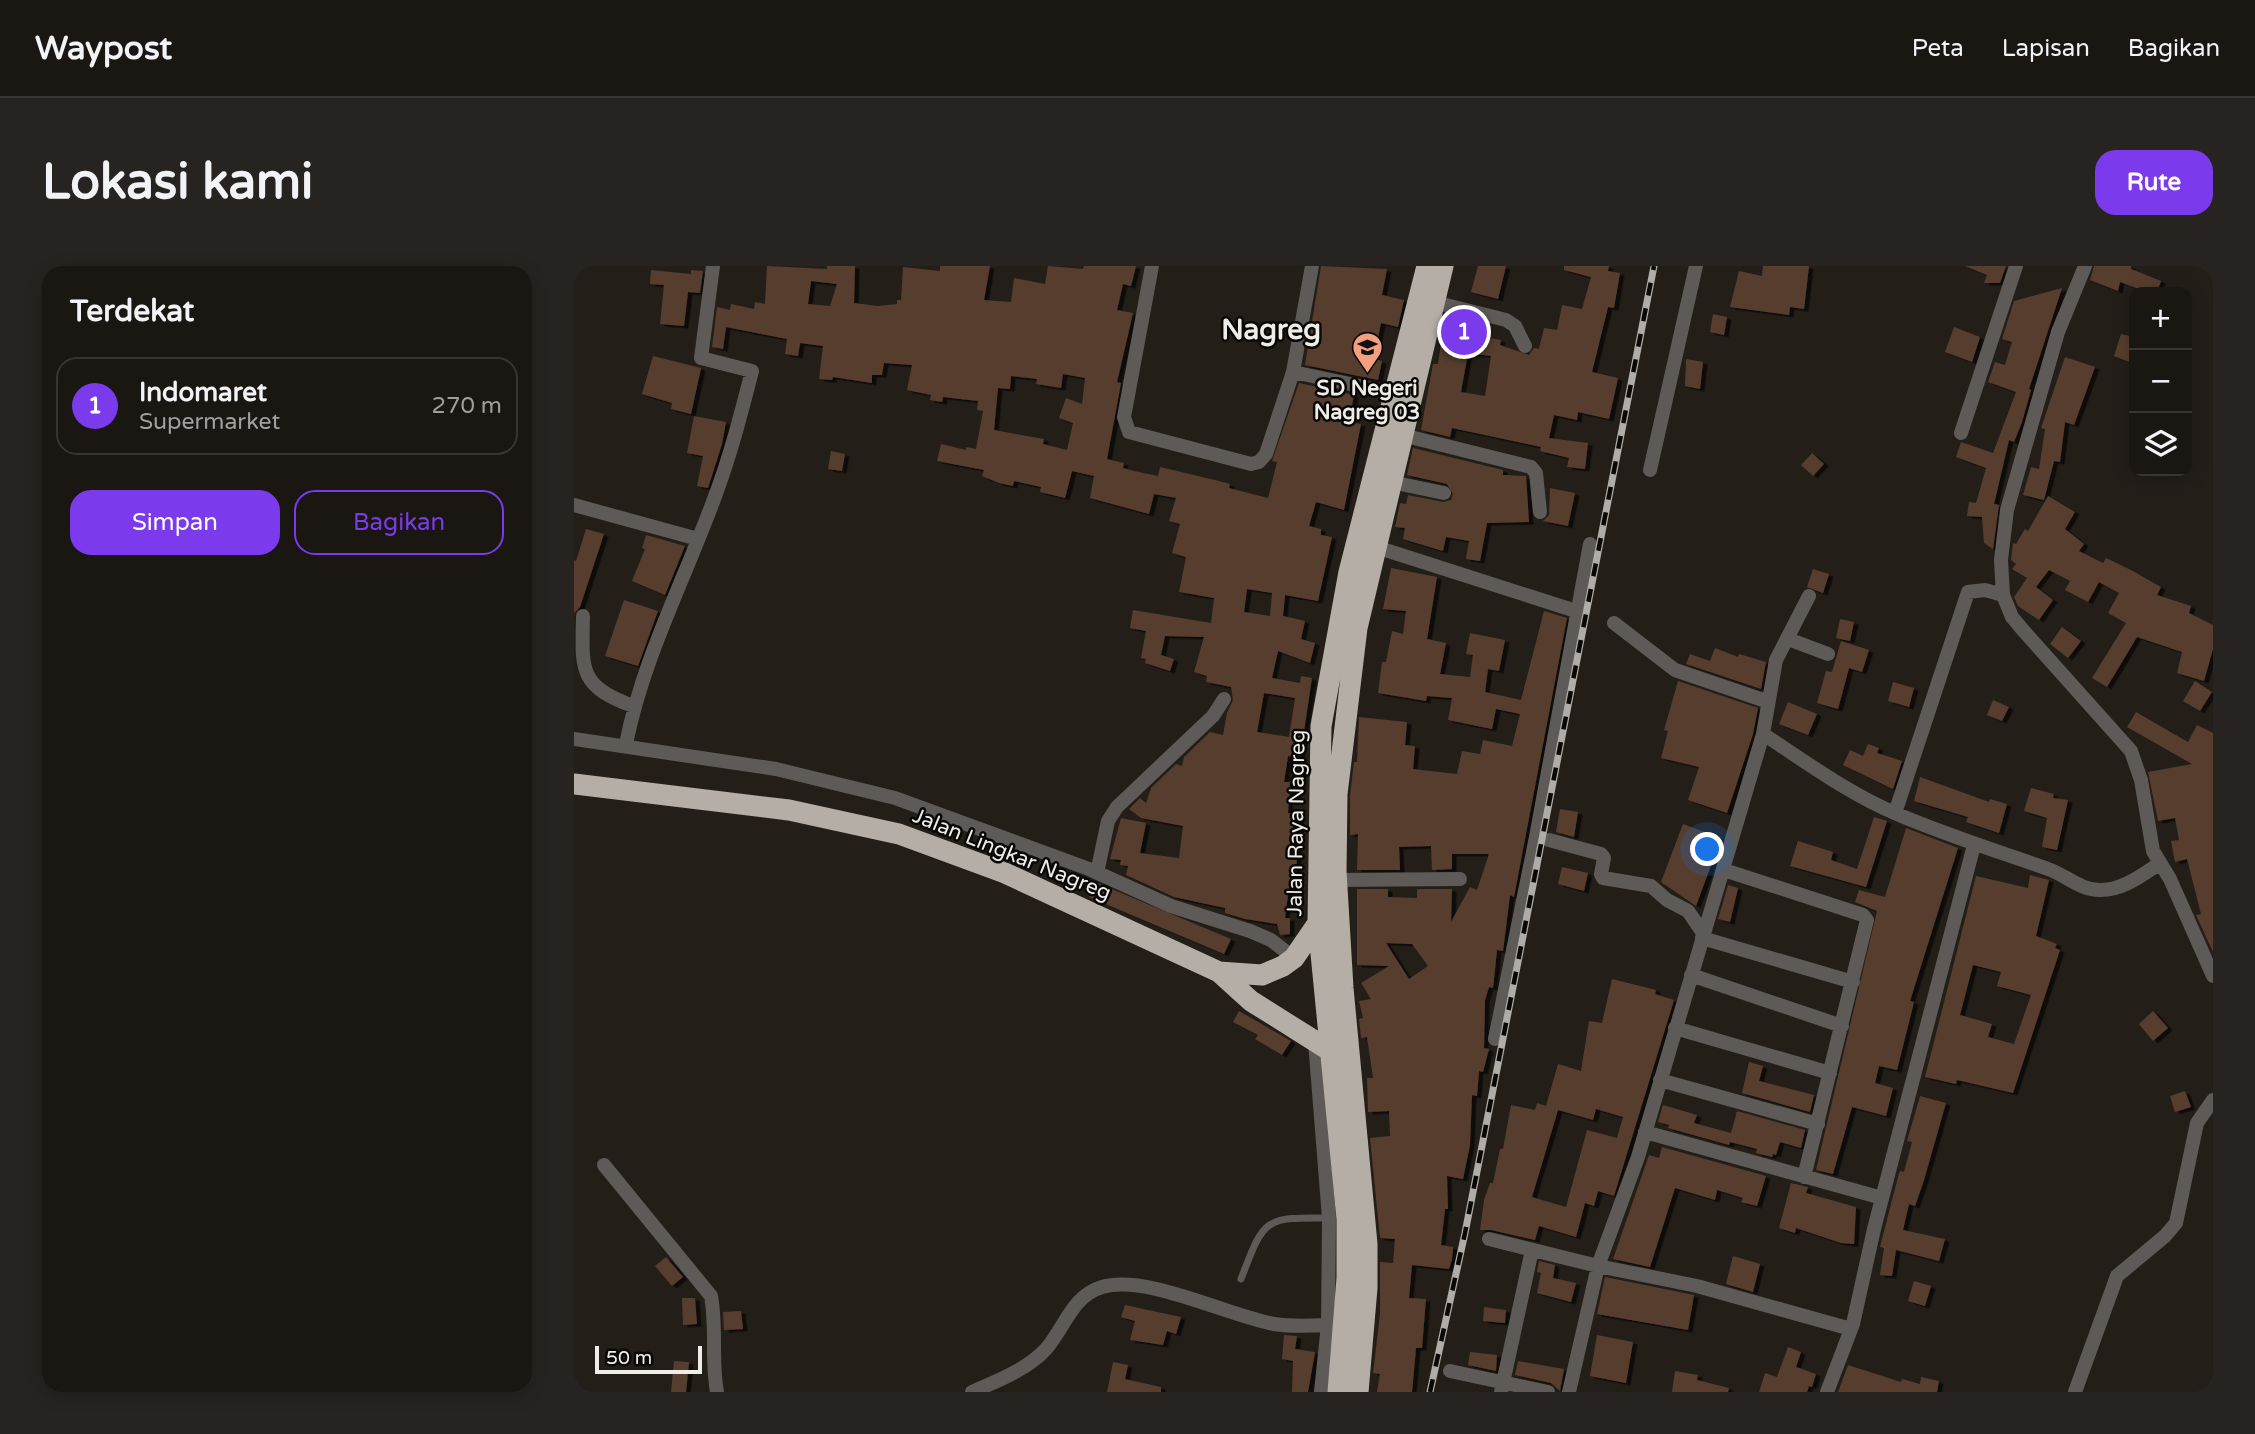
<!DOCTYPE html>
<html lang="id">
<meta charset="utf-8">
<style>
body{margin:0;font-family:"Varela Round",sans-serif;background:#272320;color:#f1f3f6}
.controls{position:absolute;right:21px;top:21px;display:grid;overflow:hidden;border-radius:14px;box-shadow:0 4px 18px #0003}
.controls button{width:63px;height:63px;display:grid;place-items:center;padding:0;border:0;border-bottom:2px solid #383532;background:#1a1612;color:#f1f3f6;font:35px sans-serif}
.scale{position:absolute;left:21px;bottom:18px;width:107px;box-sizing:border-box;padding-left:7px;border:4px solid #f0ece8;border-top:0;font-size:19px;line-height:24px;white-space:nowrap;color:#f0ece8;-webkit-text-stroke:5px #0a0806;paint-order:stroke}
.you{position:absolute;left:1134px;top:584px;width:24px;height:24px;margin:-18px;border:5px solid #fff;border-radius:50%;background:#1a73e8;box-shadow:0 0 0 10px #1a73e833}
.badge{display:grid;place-items:center;width:46px;height:46px;border-radius:50%;background:#7c3aed;color:#fff;font-size:23px;font-weight:700}
.pin{position:absolute;translate:-50% -50%;border:4px solid #fff;box-shadow:0 2px 7px #0006}
.list{margin:0;padding:0;list-style:none}
h2{display:flex;justify-content:space-between;align-items:center;height:91px;margin:0;padding:0 28px;font-size:30px}
h2 small{font-size:23px;font-weight:400;color:#9f9f9f}
.list li{display:grid;grid-template-columns:46px 1fr auto;gap:21px;align-items:center;box-sizing:border-box;height:98px;margin:0 14px 14px;padding:0 14px;border:2px solid #383532;border-radius:21px}
.list b{display:block;font-size:26px;white-space:nowrap}
.list p{margin:0;font-size:23px;white-space:nowrap;color:#9f9f9f}
.list em{font-size:23px;font-style:normal;color:#9f9f9f}
.actions{display:flex;gap:14px;padding:21px 28px}
.actions a{flex:1;padding:16px 0;border:2px solid #7c3aed;border-radius:21px;text-align:center;font-size:24px;color:#7c3aed}
.actions .main{background:#7c3aed;color:#fff}
.icon{flex:none;width:38px;height:38px;fill:none;stroke:currentColor;stroke-width:2;stroke-linecap:round;stroke-linejoin:round}
.map{position:relative;flex:none;width:1639px;height:1126px;overflow:hidden;border-radius:21px}
header{display:flex;align-items:center;gap:42px;box-sizing:border-box;height:98px;padding:0 35px;background:#1a1612;border-bottom:2px solid #383532}
header strong{font-size:33px}
nav{display:flex;gap:38px;margin-inline-start:auto;font-size:24px}
.intro{display:flex;align-items:center;justify-content:space-between;box-sizing:border-box;height:168px;padding:0 42px}
h1{margin:0;font-size:49px}
.button{padding:18px 32px;border-radius:21px;background:#7c3aed;color:#fff;font-size:24px;font-weight:700}
main{display:flex;gap:42px;padding:0 42px}
aside{flex:1;background:#1a1612;border-radius:21px;box-shadow:0 4px 18px #0003}
.map>svg:first-child{display:block}
</style>
<header>
<strong>Waypost</strong>
<nav><a>Peta</a><a>Lapisan</a><a>Bagikan</a></nav>
</header>
<div class="intro"><h1>Lokasi kami</h1><a class="button">Rute</a></div>
<main>
<aside>
<h2>Terdekat<small></small></h2>
<ul class="list">
<li><span class="badge">1</span><div><b>Indomaret</b><p>Supermarket</p></div><em>270 m</em></li>
</ul>
<div class="actions"><a class="main">Simpan</a><a>Bagikan</a></div>
</aside>
<div class="map">
<svg width="1639" height="1126" viewBox="0 0 1639 1126">
<defs>
<filter id="shadow"><feDropShadow dx="4.5" dy="2.5" stdDeviation="0" flood-color="#0009"/></filter>
</defs>
<rect width="100%" height="100%" fill="#231e18"/>
<!-- building -->
<path fill="#563e2f" fill-rule="evenodd" filter="url(#shadow)" d="M193,0L253,3V0H281L280,37L304,40L323,38V34H327L329,1L366,5V0H416L410,34L437,36L440,12L471,18L474,0L509,3L510,0H562L557,20L549,18L543,44L559,47L543,116L547,117L533,193L550,197L549,202L560,205L584,210L586,201L641,214L656,218L655,222L694,232L703,196L698,195L725,117L780,129L775,156L787,158L770,244L742,236L735,260L747,263V269L758,271L744,335L711,329L709,350L731,355L727,373L741,377L736,397L704,385L698,412L726,417L727,410L738,412L726,492L714,490L710,516H716L714,547L725,548L721,628L714,629L711,652H716V668L706,669L703,658L671,653L651,647V642L600,631L552,609L554,600L546,599L547,594L536,593L547,552L572,557L566,587L605,592L609,560L567,552L555,543L566,532L572,537L577,522L602,498L608,500L610,491L636,466L649,469L653,447L659,434L657,421L632,416L633,410L620,406L630,371L591,370L587,389L600,393L596,405L571,397L572,393L567,392L572,365L556,362L559,344L637,357L640,332L605,326L612,291L598,287L606,258L595,255L602,232L580,228L575,248L516,232L520,210L498,205L491,232L466,226L467,221L440,215L439,220L425,217L408,210L410,204L363,195L367,178L392,184V181L402,183L409,145L403,144L404,135L369,131L368,136L356,134L357,129L333,124L338,99L310,97L308,109H298V117L259,111L258,114L245,113L249,80L226,77L224,90L211,88L213,73L152,61L149,83L138,81L143,41L156,44L157,38L180,43L181,36L191,38ZM237,15L263,18L256,40L234,38ZM489,108L511,112L508,138L492,132L485,152L499,157L493,184L469,178L470,173L420,164L424,122L436,123L437,110L463,113L462,118L487,122ZM673,323L698,327L696,350L670,346ZM690,427L721,432L715,471L683,466Z
M747,0L813,3L808,29L830,34L824,61L807,57L800,93L808,95L804,114L731,99Z
M904,0H932L924,33L897,26Z
M990,0H1035L1034,5L1046,7L1040,42L1034,41L1018,106L1044,112L1035,153L1004,146L1003,154L980,149L975,172L1014,177L1011,203L993,201L995,192L966,185L967,181L878,162L876,171L847,164L859,98H864L871,49L912,59L910,71L927,74L926,79L955,89L960,82L965,83L970,62L983,64L988,39L1008,43L1017,11L990,4ZM894,87L917,90L911,130L887,126Z
M1189,0H1235L1230,43L1216,41L1215,49L1156,41L1165,5L1188,10Z
M1391,0H1432L1426,17H1410L1413,9Z
M1520,0H1557V3L1587,15L1583,26H1573L1546,16L1544,25L1516,14Z
M77,4L117,8V4L129,5L126,27L114,26L110,60L86,58L90,19L76,18Z
M1488,22L1455,123L1457,124L1448,156L1440,176L1435,174L1420,238L1425,239L1419,283L1410,277L1408,251L1393,250L1395,236L1402,237L1412,202L1382,191L1387,176L1419,187L1442,126L1414,116L1421,96L1431,99L1438,76L1428,73L1440,35Z
M1139,48L1153,51L1150,69L1136,66Z
M1380,61L1406,71L1398,96L1371,86Z
M1547,68L1560,71V98L1540,90Z
M79,90L127,102L117,148L97,143L98,137L68,128Z
M1491,91L1521,101L1500,159L1491,156L1486,196L1480,195L1470,234L1449,229L1457,201L1465,203L1471,163L1467,162Z
M1112,93L1129,96L1126,123L1111,120Z
M120,150L152,156L148,178L134,222L123,220L129,190L113,187Z
M839,182L929,204V209L952,210L955,256L913,257L906,295L892,293L895,275L872,271L869,285L829,273L831,262L821,261L826,237L832,238L834,229L869,236L877,234L879,228L873,218L833,209Z
M257,185L271,188L268,205L254,203Z
M1238,187L1250,198L1239,210L1227,199Z
M976,222L1001,227L994,260L969,255L975,249Z
M1474,230L1501,246L1491,263L1510,278L1505,285L1529,297L1532,292L1557,304L1587,321L1583,329L1617,340L1615,347L1639,359V383L1630,415L1603,407L1608,386L1563,371L1533,421L1518,412L1552,357L1534,347L1545,327L1525,316L1514,336L1491,324L1496,315L1475,304L1462,321L1479,334L1465,354L1444,340L1440,331L1453,312L1438,303L1442,298L1437,294L1439,277L1442,278L1451,263L1454,265Z
M12,263L30,268L6,341L0,347V294L2,295Z
M72,269L111,280L91,329L58,315L71,283L68,282Z
M817,302L863,311L853,373L872,377L866,408L896,411L899,389L892,388L896,367L931,374L925,405L914,403L911,426L947,434L970,345L993,352L940,631L936,629L929,685L923,684L919,722L915,721L911,734L910,782L915,783L909,806L905,805L903,830L898,829L896,879L889,913L873,910L874,943H871L867,979L879,981L878,993L875,1003L838,999L835,1032L852,1033L848,1082H842L838,1126H803L806,1108L799,1107L806,1048V996L819,997L821,973L806,972L796,872L816,870L815,845L794,846L793,812H799L793,771L787,772L785,753L789,752L785,735L797,733L787,717L815,700L783,699V623H814V631L843,632V623H878L877,656L896,621L903,624L915,588H878V603L858,604L857,580L825,581L826,604H783L784,568L776,569V529L780,496H783L785,451L833,456L831,479L841,480L839,503L883,508L888,485L906,488L909,474L938,480L946,448L922,443L918,463L874,454L878,432L853,430L852,435L804,427L808,396H812L818,365L829,368L832,345L809,343ZM812,677L838,678L854,700L835,713Z
M1239,303L1255,308L1249,327L1233,321Z
M50,334L84,345L64,400L31,390Z
M1266,353L1280,356L1276,375L1262,372Z
M1488,361L1507,375L1494,392L1476,378Z
M1267,375L1295,384L1288,406L1275,402L1264,443L1243,437L1252,405L1258,406Z
M1141,382L1164,391L1165,388L1192,396L1187,423L1112,398L1116,388L1136,395Z
M1104,415L1184,442L1179,468L1153,547L1114,534L1125,501L1087,492L1094,465L1090,464Z
M1621,415L1638,426L1626,445L1609,435Z
M1319,416L1340,422L1335,441L1314,435Z
M1419,434L1435,441L1428,455L1413,449Z
M1214,436L1243,448L1234,469L1205,458Z
M1562,446L1614,476L1623,459L1639,467V686L1622,649L1627,648L1613,593L1601,596L1597,575L1605,574L1601,552L1584,555L1574,506L1618,498L1553,461Z
M1294,478L1305,482L1303,487L1328,495L1319,523L1269,499L1276,484L1289,490Z
M1346,511L1415,536L1416,533L1433,538L1425,567L1392,556L1394,551L1340,535Z
M1457,522L1480,528L1479,532L1494,534L1483,584L1468,581L1473,552L1450,545Z
M986,543L1004,546L1000,571L982,566Z
M1300,551L1313,555L1292,621L1216,600L1224,575L1259,586L1257,594L1283,603Z
M1109,558L1147,572L1122,640L1087,616Z
M1332,562L1384,582L1336,735L1340,736L1323,804L1305,800L1301,817L1319,822L1312,850L1278,841L1259,908L1242,904L1303,645L1281,636L1285,624L1311,631Z
M988,601L1014,607L1010,625L984,618Z
M1456,609L1475,614L1462,670L1483,678L1481,682L1486,684L1439,827L1383,814L1382,818L1351,811L1402,610L1454,622ZM1399,699L1427,706L1423,720L1457,729L1440,778L1414,771L1418,758L1386,749Z
M521,616L657,673L650,688L515,631Z
M1154,619L1164,622L1156,656L1144,653Z
M1038,713L1082,724L1081,728L1100,734L1040,930L1024,925L1020,940L1011,937L1002,971L965,960L961,974L917,964H906L910,934L916,917H919L926,883H929L937,839L961,844L963,837L972,840L984,798L1007,805L1015,755L1028,757ZM1022,843L1049,851L1043,872L1013,864L992,941L958,931L984,844L1019,854Z
M665,745L717,775L708,789L681,773L684,769L659,756Z
M1579,745L1594,762L1579,775L1565,758Z
M1175,796L1189,800L1185,815L1240,829L1236,846L1168,827Z
M1611,825L1617,841L1601,846L1596,830Z
M1346,830L1372,837L1350,914L1341,940L1335,938L1329,964L1371,973L1365,995L1322,984L1318,1010L1306,1009L1310,982L1306,981L1324,911L1326,905L1330,906L1338,876L1333,875Z
M1089,839L1123,849L1120,857L1157,867L1163,845L1231,864L1227,882L1206,876L1202,889L1199,888L1198,891L1182,887L1183,883L1156,876L1155,879L1094,862L1095,859L1084,856Z
M1088,881L1192,910L1183,940L1167,936L1169,932L1143,924L1141,934L1101,922L1076,1001L1039,993L1075,889L1085,892Z
M1217,917L1234,921L1232,927L1282,941L1280,978L1267,977L1222,962L1221,967L1205,962Z
M1159,990L1186,998L1179,1026L1152,1018Z
M92,991L109,1011L98,1020L81,1000Z
M965,995L981,999L979,1012L1002,1017L997,1036L963,1027L967,1007L963,1006Z
M1031,1011L1120,1029L1114,1064L1023,1048Z
M1340,1015L1357,1020L1351,1040L1334,1035Z
M108,1032H121L123,1058L109,1059Z
M551,1039L607,1051L602,1068L593,1065L589,1079L556,1074L561,1055L547,1051Z
M910,1041L932,1044L931,1057L909,1055Z
M167,1045L169,1063L150,1064L149,1046Z
M710,1069L723,1070L721,1083L741,1086L734,1126H718L719,1095L708,1093Z
M1023,1069L1059,1076L1052,1117L1016,1110Z
M1214,1081L1227,1086L1222,1101L1242,1108L1238,1121L1235,1120L1233,1126H1185L1191,1107L1203,1111Z
M896,1086L923,1089L922,1105L894,1099Z
M100,1095L115,1096L112,1126H97Z
M944,1095L990,1103L986,1125L977,1117L941,1109Z
M539,1096L554,1099L551,1113L587,1121V1126H533Z
M1274,1099L1327,1116L1328,1113L1346,1118L1347,1111L1365,1115L1363,1126H1264Z
M1101,1105L1124,1109L1123,1114L1155,1122L1154,1126H1098Z"/>
<g fill="none" stroke-linecap="round" stroke-linejoin="round">
<!-- lane -->
<path stroke="#5d5a57" stroke-width="7" d="M667,1013C690,953 689,951 755,952"/>
<!-- street -->
<path stroke="#5d5a57" stroke-width="14" d="M578,0L550,151L555,166L677,198L685,196L692,188L719,106L819,127
M860,36L932,54L941,60L951,80
M719,106L738,0
M1387,167L1442,0
M828,169L957,201L962,207L966,246
M1076,204L1122,0
M817,216L870,227
M0,239L124,273
M802,281L1002,345L1007,342
M1429,329L1427,294L1433,244L1484,66L1511,0
M1235,330L1202,394L1189,468C1232,496 1275,528 1323,548C1372,569 1423,585 1474,603C1492,609 1507,625 1527,624C1549,624 1568,609 1585,598
M9,350C8,403 4,420 59,440
M1040,357L1101,404L1192,435
M1214,373L1254,388
M0,473L202,503L321,532L515,603L597,640L676,665L697,674L720,692
M52,478C69,392 110,315 140,233C156,191 167,148 178,105L127,92L139,0
M1321,547L1394,326L1411,324L1429,329L1438,351L1448,363L1557,485L1567,514L1579,585L1596,613L1639,710
M975,574L1027,588L1030,592L1027,608L1029,612L1077,620L1093,634L1114,645L1129,667
M1150,604L1289,649L1293,654L1230,911
M523,607L534,555L543,541L639,450L650,433
M763,614L886,613
M1128,672L1279,716
M1117,709L1268,760
M1101,762L1256,807
M921,773L962,571L1016,278
M741,776L755,952L754,1059L747,1126
M1086,814L1244,858
M1071,866L1308,932
M30,899L137,1030C143,1062 137,1094 143,1126
M915,973L1024,1000L1123,1020L1277,1063
M876,1105L974,1126
M398,1126C423,1115 454,1103 472,1083C491,1061 498,1030 528,1021C573,1008 654,1050 700,1058C718,1061 736,1060 754,1059
M927,1126L958,984
M995,1126L1024,1000L1064,891L1189,468
M1253,1126L1279,1058L1300,963L1400,579
M1501,1126L1543,1010L1591,970L1602,957L1623,857L1639,834"/>
<!-- highway -->
<path stroke="#b4aea6" stroke-width="21" d="M0,518L215,544L325,568L431,607L645,706L688,709L709,700L720,692L744,657
M645,706L677,735L755,784
M764,1126L773,1012V953L744,657L747,460L775,306L853,0
M784,1126L793,1022V978L769,722L762,605L763,528L783,362L869,0"/>
<defs>
<path id="rail" d="M856,1126L891,967L1080,0"/>
</defs>
<!-- rail casing -->
<use href="#rail" stroke="#b0aca7" stroke-width="7"/>
<!-- rail -->
<use href="#rail" stroke="#0a0806" stroke-width="4.5" stroke-dasharray="13" stroke-linecap="butt"/>
</g>
<!-- icons -->
<defs>
<symbol id="school-pin" viewBox="-11 -11 22 30"><path d="M0 17L-7.5 6A9.5 9.5 0 1 1 7.5 6Z" fill="#f2a080" stroke="#0a0806"/><path d="M0-5L7-2L0 1L-7-2ZM-4 1L0 2.5L4 1V4Q0 6-4 4Z" fill="#111"/></symbol>
</defs>
<g fill-rule="evenodd">
<use href="#school-pin" x="776" y="64" width="35" height="47"/>
</g>
<g text-anchor="middle" stroke-width="5" stroke-linejoin="round" paint-order="stroke">
<!-- poi labels -->
<g font-size="21" font-weight="bold" fill="#f0ece8" stroke="#0a0806">
<text x="793" y="129">SD Negeri<tspan x="793" dy="24">Nagreg 03</tspan></text>
</g>
<!-- street labels -->
<g font-size="21" fill="#f0ece8" stroke="#0a0806">
<text transform="translate(722 557) rotate(-89)" y="7">Jalan Raya Nagreg</text>
<text transform="translate(438 588) rotate(22)" y="7">Jalan Lingkar Nagreg</text>
</g>
<!-- district labels -->
<g font-size="28" font-weight="bold" fill="#f0ece8" stroke="#0a0806">
<text x="697" y="73">Nagreg</text>
</g>
</g>
</svg>
<div class="controls">
<button>+</button>
<button>−</button>
<button><svg class="icon" aria-label="layers" viewBox="0 0 24 24"><path d="M12 4l9 5-9 5-9-5zM3 14l9 5 9-5"/></svg></button>
</div>
<div class="scale">50 m</div>
<div class="you"></div>
<div class="pin badge" style="left:890px;top:66px">1</div>
</div>
</main>
